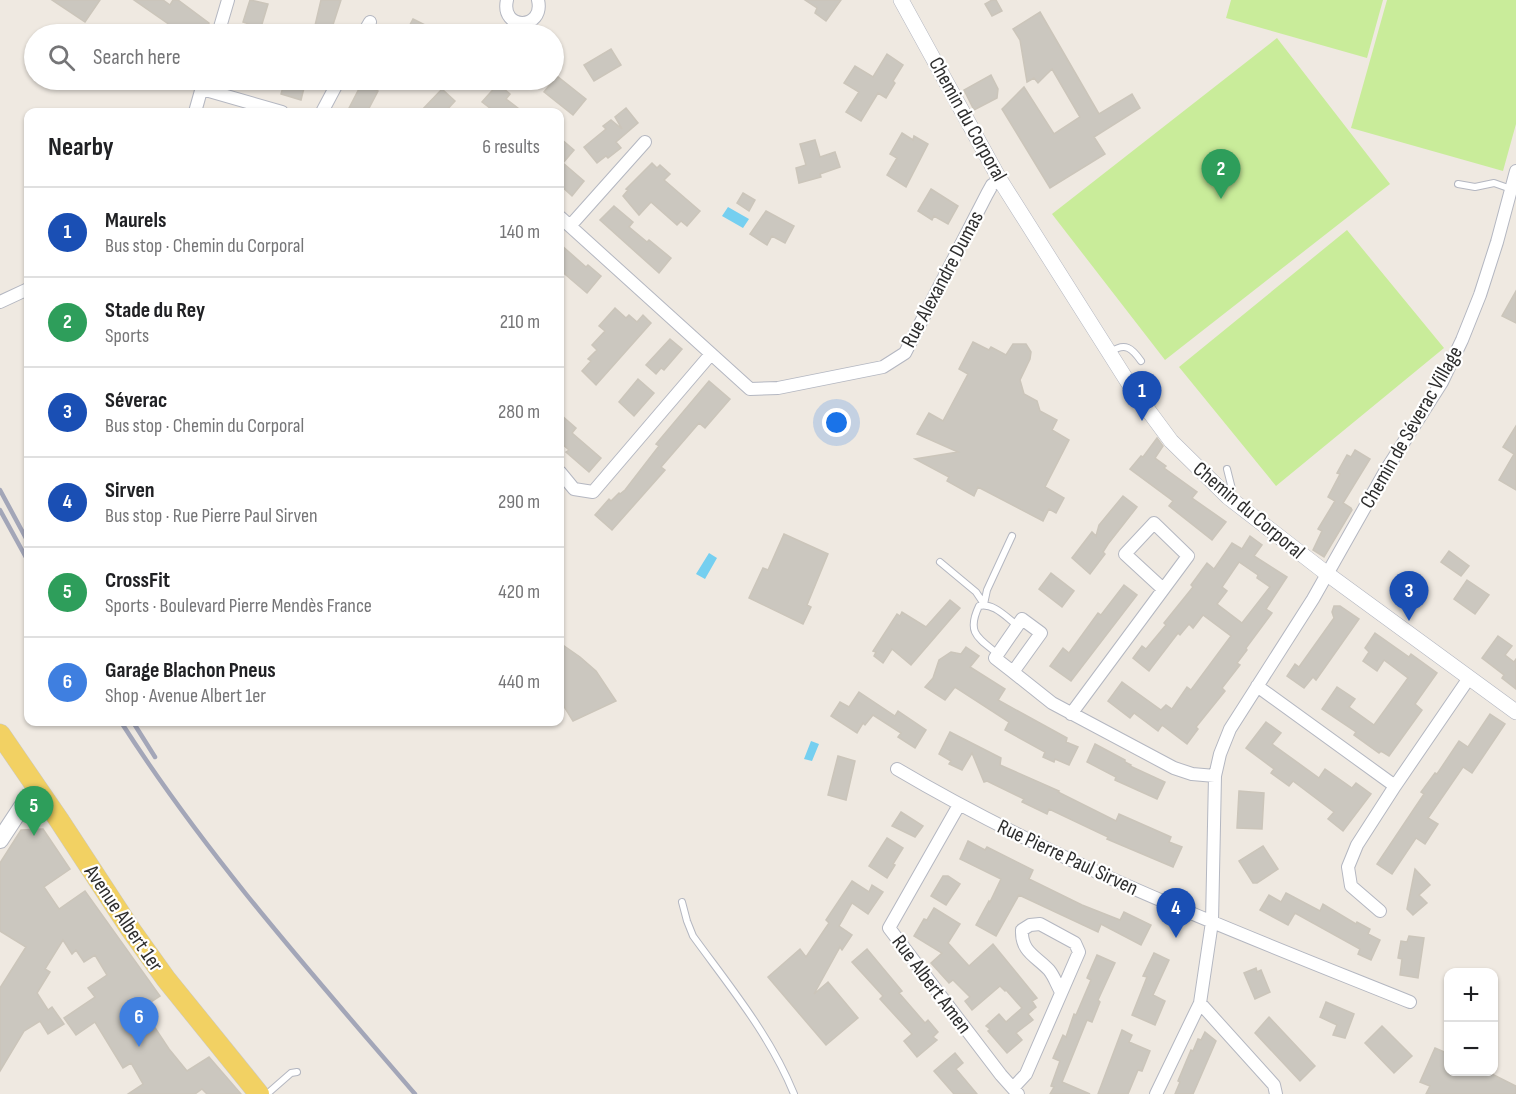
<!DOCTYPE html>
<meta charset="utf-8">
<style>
body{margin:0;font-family:"Sofia Sans Condensed",sans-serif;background:#f2f2f2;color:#202124}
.controls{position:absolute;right:18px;bottom:18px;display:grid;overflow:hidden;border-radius:12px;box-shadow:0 2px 4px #0004}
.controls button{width:54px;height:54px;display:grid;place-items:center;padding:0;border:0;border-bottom:2px solid #e0e0e0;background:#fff;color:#202124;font:30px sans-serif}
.you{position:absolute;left:837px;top:423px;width:21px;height:21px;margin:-15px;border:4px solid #fff;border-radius:50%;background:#1a73e8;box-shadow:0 0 0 9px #1a73e833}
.badge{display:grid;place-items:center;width:39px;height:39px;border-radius:50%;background:#4264fb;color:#fff;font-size:20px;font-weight:700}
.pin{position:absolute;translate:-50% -50px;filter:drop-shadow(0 2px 3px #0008)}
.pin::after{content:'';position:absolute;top:32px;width:21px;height:18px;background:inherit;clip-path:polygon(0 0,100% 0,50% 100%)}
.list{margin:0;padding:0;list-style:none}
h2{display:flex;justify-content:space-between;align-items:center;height:78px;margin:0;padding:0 24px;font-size:26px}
h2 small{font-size:20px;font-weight:400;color:#757577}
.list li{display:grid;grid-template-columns:39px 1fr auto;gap:18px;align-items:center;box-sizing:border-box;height:90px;padding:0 24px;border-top:2px solid #e0e0e0}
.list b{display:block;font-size:22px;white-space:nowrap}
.list p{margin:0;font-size:20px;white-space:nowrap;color:#757577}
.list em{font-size:20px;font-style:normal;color:#757577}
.icon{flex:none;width:33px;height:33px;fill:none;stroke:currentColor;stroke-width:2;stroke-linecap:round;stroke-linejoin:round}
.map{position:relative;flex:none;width:1516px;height:1094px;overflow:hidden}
.search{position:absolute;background:#fff;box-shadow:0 2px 4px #0004;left:24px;top:24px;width:540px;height:66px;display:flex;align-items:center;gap:15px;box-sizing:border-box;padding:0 21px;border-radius:33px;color:#757577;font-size:22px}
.panel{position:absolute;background:#fff;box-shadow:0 2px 4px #0004;left:24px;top:108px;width:540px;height:618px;border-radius:12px}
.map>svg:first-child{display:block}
</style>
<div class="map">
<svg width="1516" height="1094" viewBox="0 0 1516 1094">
<rect width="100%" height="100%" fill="#efe9e1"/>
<!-- pitch -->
<path fill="#c9ec9a" d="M1231,0H1383L1367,58L1226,18Z
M1387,0H1516V124L1503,171L1351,128Z
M1277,38L1390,184L1165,360L1052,214Z
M1347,230L1444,348L1276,486L1179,367Z"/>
<!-- water -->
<path fill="#75cff0" d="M728,207L749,219L743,228L722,216Z
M709,553L717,558L705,579L696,574Z
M811,741L819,744L812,761L804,759Z"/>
<!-- building -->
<path fill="#cbc7bf" stroke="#cbc5ba" stroke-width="1.5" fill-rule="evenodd" d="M52,0H100L85,22Z
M134,0H163L170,5L173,0H178L209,23L206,34H183Z
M250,0L268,4L259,34L248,30L249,24L243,22Z
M321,0H341L330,34H313Z
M805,0H841L826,21L815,13L817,8Z
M992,0H996L1002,11L992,16L985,4Z
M1040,12L1099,114L1132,94L1140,108L1094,137L1105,154L1050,188L1002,109L1024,87L1054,134L1080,117L1052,69L1038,83L1034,78L1027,82L1020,40L1013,29Z
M413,19L443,34H405Z
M611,49L621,65L594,81L584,65Z
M887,54L903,65L893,81L895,83L886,98L878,93L861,121L846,112L859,92L844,83L855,66L873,77Z
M991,75L998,89L997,98L974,110L964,90Z
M557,76L586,99L573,115L544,92Z
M285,80H306L301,100L281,94Z
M362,83L378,91L367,112H347Z
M498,84L510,94L506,99L523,112H495L482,102Z
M442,89L455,101L445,112H420Z
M626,108L638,123L616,142L621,148L608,158L606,156L597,163L584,147L606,129L603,126L611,120L622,129L615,117Z
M902,133L913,140L914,136L928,144L906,187L887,175L897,158L890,154Z
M560,138L574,150L563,163L584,181L572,196L560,185Z
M815,140L820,157L835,152L840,167L820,174L821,177L799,183L796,168L806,165L800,144Z
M652,163L657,168L660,165L670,174L664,180L700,211L687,226L681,221L677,225L651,202L639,215L623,196L628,190L626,189Z
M931,189L958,206L948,224L934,216L932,220L918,211Z
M743,193L755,200L749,211L737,203Z
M614,206L633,222L629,227L647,242L649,240L671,258L659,273L600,220Z
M766,211L794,226L785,243L772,236L767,245L750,234Z
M560,244L586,267L588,265L601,276L587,293L560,270Z
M1516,291V323L1502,316Z
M615,308L626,318L629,315L637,322L643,315L651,323L596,385L582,371L591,361L588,359L597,350L592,345L605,331L599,326Z
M670,339L682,349L664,370L661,368L656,374L646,365Z
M973,342L989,350L991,347L1006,355L1013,344H1026L1031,352L1030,359L1020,380L1024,394L1037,401L1040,411L1057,420L1052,430L1069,440L1045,487L1064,498L1056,513L1049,509L1043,521L978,487L974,496L947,481L949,477L915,459L958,452L917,434L929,413L943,421L968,374L959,369Z
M638,379L654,393L634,416L619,402Z
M709,381L730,399L705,428L699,423L661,467L665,470L612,530L595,515L609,499L611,501L619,493L620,494L625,490L659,446L656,444Z
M560,414L576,428L572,433L601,458L589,472L566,452L569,450L562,444L560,447Z
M1516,426V490L1499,480L1514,454L1503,447Z
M1157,438L1163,446L1155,458L1166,466L1164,468L1197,492L1192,498L1226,522L1212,540L1169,506L1173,501L1130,469L1141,456L1143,457Z
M1355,450L1370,459L1343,503L1351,508L1352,510L1324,557L1313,550L1322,531L1318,529L1335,501L1328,497L1340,474L1337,473L1347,455L1351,457Z
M1123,496L1137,507L1108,544L1103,552L1105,554L1090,574L1072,558L1092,532L1096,536L1099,525Z
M784,534L828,554L807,605L811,607L803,624L749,598L763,568L768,570Z
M1250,536L1262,545L1254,556L1287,577L1266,609L1272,613L1246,648L1247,650L1237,663L1240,665L1222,688L1225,691L1196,727L1198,729L1187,744L1162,725L1158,731L1134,713L1130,718L1108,701L1122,682L1161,710L1166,705L1172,709L1187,687L1191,690L1231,636L1203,615L1193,628L1189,624L1180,635L1178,633L1149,671L1133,658L1142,646L1146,649L1166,625L1164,623L1193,587L1191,585L1207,563L1214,569L1232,543L1242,549ZM1239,562L1258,575L1257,578L1270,587L1242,623L1217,604L1227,591L1222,587Z
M1449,551L1469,566L1461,576L1441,562Z
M1051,573L1074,591L1062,607L1039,589Z
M1467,580L1489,595L1475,614L1454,599Z
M1124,585L1137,595L1071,681L1050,666L1063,648L1069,653L1098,613L1101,615Z
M950,600L960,608L911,665L892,649L883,663L874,656L876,652L873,651L897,614L900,616L902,612L926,627Z
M1334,606H1340L1359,619L1316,680L1313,677L1304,688L1287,676L1295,664L1299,667L1334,618L1332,612Z
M1375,633L1409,657L1411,654L1437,673L1415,704L1422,710L1389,756L1381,751L1379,753L1354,735L1356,732L1322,709L1337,687L1355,699L1349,707L1374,725L1408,678L1384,660L1377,671L1363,661L1369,652L1365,648Z
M1498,636L1512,646L1505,655L1514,662L1516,659V689L1502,678L1504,675L1482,658Z
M560,643L580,657L596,671L616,701L573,721L560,700Z
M966,647L979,656L970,667L1005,689L998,700L1067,738L1066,742L1078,747L1069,765L1055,759L1054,762L1043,757L1045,752L1005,730L1009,722L955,687L945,700L925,687L933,678L939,660L951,652L961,654Z
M859,692L895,716L898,711L926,730L915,748L898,737L901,733L873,715L865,725L863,723L857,733L831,716L840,702L849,707Z
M1490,714L1505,724L1472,773L1463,767L1428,818L1438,824L1425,844L1416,838L1392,874L1377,864L1424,794L1421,792L1435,773L1437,774L1459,741L1468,747Z
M1266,722L1281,733L1272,744L1319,778L1325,769L1352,788L1356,783L1371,794L1343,831L1328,819L1334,812L1293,781L1289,786L1271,773L1274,769L1246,748Z
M950,732L1001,758L1000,765L1059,791L1058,792L1116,821L1119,814L1171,837L1169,842L1182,847L1173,867L1107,839L1108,837L1049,809L1047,814L1022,802L1024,799L987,781L984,782L972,753L962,770L949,764L951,761L939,754Z
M1095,744L1125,760V762L1131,765L1130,766L1165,782L1157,799L1115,780L1116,777L1087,762Z
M838,756L855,761L846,800L828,795Z
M1239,791L1264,793L1262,829L1237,828Z
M901,812L923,826L915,837L892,826Z
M43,829L70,869L44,887L59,909L85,891L160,996L142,1008L169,1049L187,1071L209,1057L241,1094H207L202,1089L195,1094H128L143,1084L131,1063L123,1068L95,1022L76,1035L64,1018L95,997L88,988L107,975L95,955L84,962L76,950L72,954L63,940L45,969L50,972L37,993L48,1010L52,1007L64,1024L48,1034L40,1021L24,1031L0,1071V988L26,947L0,931V863L21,830Z
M887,838L903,848L893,864L895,865L887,878L869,866Z
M968,841L985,850L987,847L1033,870L1029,879L1082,905L1120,920L1124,912L1151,925L1141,945L1101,924L1098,932L1019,895L996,936L976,925L989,901L990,902L1001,879L960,859Z
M1263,846L1278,869L1257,883H1253L1239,861Z
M1415,869L1430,885L1419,895L1427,903L1413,915L1407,909Z
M943,876H948L960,884L946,905L931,896Z
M852,881L869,892L872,885L883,892L868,914L852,903L839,926L852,935L842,950L840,947L814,994L828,982L858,1018L826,1045L768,977L800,949L806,957L829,923L826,920Z
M1286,893L1320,911L1323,904L1356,924L1357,922L1370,929L1368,934L1380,940L1371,960L1358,954L1360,949L1295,913L1288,925L1260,910L1269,895L1281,902Z
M934,908L960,924L948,943L969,966L993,944L1037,998L1032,1001L1036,1007L1028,1014L1033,1020L1016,1033L1022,1040L1007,1053L988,1031L990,1029L986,1026L999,1014L1006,1022L1022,1008L1006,990L1005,991L1000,986L972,1010L965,1001L970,997L953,980L949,983L931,963L942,953L914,936L924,919L927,920Z
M1409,936L1424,938L1418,978L1400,975L1402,959L1398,958L1401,941L1407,942Z
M867,949L902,991L899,993L925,1023L928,1020L938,1032L933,1037L937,1040L917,1057L904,1041L912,1034L880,999L883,996L852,962Z
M1154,953L1169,960L1153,995L1165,1001L1155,1025L1132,1015L1147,977L1143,976Z
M1097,955L1115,963L1098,1000L1100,1002L1092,1022L1087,1020L1062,1082L1090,1094H1050L1054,1087L1051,1086L1060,1061L1053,1058L1063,1035L1066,1037L1074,1014L1076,1015L1091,980L1087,978Z
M1256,968L1257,972L1261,970L1270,992L1255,999L1244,973Z
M1326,1002L1354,1014L1345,1038L1333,1035L1337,1025L1320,1017Z
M1269,1017L1315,1066L1300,1081L1255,1033Z
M1382,1026L1412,1056L1394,1073L1365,1043Z
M1122,1030L1132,1035L1129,1042L1150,1051L1142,1071L1138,1070L1128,1094H1098Z
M1205,1032L1216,1041L1193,1094H1175L1180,1082L1178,1081L1191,1050L1193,1051L1198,1039L1201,1040Z
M1435,1048L1449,1054V1071H1486L1516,1086V1094H1426L1430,1086L1420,1082Z
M955,1053L963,1063L956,1069L977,1094H954L934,1071Z"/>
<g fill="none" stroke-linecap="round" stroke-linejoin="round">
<defs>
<path id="service" d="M1458,184L1475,187L1494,183L1511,189
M1111,352C1125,342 1132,348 1141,361
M1227,469L1232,489L1228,497
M940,562L976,592L984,604
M984,604L987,590L1012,536
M998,654C978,638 966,633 979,606C993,602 1007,618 1017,625
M682,902L687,921L693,936C730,987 770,1035 794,1094
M267,1094L291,1073L297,1072"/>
<path id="minor" d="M507,0C500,31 545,30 538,0
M218,34L228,0
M363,34L370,22
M202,89L282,112
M195,112L204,80
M322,112L339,80
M560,217L750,389L778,388L883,367L905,353L987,194L992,185L1000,180
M570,226L645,142
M0,302L28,289
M560,472L574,489L593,492L711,354
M1013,672L995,658L1022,619L1041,633L1013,672L1052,703L1174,768L1192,774L1215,776
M1257,686L1395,786
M1071,714L1188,556L1154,523L1125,554L1163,589
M897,769C1059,865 1236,932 1410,1002
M959,805L889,928L1001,1075L1018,1094
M1380,911L1351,886L1348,867L1357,845L1395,786L1469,678
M1200,1003L1274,1085L1276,1094
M1013,1088L1026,1074L1079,952L1075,943L1040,924L1030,925L1022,930C1021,952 1036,956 1049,970C1054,976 1057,985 1061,992
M1156,1094L1200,1003L1212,922L1215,776L1220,754L1230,729L1313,599L1386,470L1442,382L1462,340L1480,295L1497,242L1516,171"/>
<path id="tertiary" d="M901,0L1000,180L1131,387L1171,441L1228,497L1326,573L1516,712"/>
<path id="secondary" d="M0,840L25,802L39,791"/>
<path id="primary" d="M0,734L59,820L131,930L166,979L259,1094"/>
</defs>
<!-- service casing -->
<use href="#service" stroke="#b4b7c1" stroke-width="8"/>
<!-- minor casing -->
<use href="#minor" stroke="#b4b7c1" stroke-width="14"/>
<!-- tertiary casing -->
<use href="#tertiary" stroke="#b4b7c1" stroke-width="16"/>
<!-- secondary casing -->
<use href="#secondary" stroke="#b4b7c1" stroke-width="18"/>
<!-- primary casing -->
<use href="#primary" stroke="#c9c9c9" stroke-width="21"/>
<!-- service -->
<use href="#service" stroke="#fff" stroke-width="6"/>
<!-- minor -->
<use href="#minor" stroke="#fff" stroke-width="12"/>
<!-- tertiary -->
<use href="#tertiary" stroke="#fff" stroke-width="15"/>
<!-- secondary -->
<use href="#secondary" stroke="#fff" stroke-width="16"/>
<!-- primary -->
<use href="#primary" stroke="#f2d163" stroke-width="20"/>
<!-- rail -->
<path stroke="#a3a6b8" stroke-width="4.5" d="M0,490L28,542
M0,510L28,561
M121,722C206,855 312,974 415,1094
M133,722L155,757"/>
</g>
<g text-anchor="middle" stroke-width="4.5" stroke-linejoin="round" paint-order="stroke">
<!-- street labels -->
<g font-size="21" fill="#2e2e2e" stroke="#fff">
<text transform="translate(968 119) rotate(61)" y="7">Chemin du Corporal</text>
<text transform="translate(942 279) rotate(-62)" y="7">Rue Alexandre Dumas</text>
<text transform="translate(1411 427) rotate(-60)" y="7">Chemin de Séverac Village</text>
<text transform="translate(1249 510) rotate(40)" y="7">Chemin du Corporal</text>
<text transform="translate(1068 857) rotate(25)" y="7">Rue Pierre Paul Sirven</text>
<text transform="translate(124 918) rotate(56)" y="7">Avenue Albert 1er</text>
<text transform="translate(932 984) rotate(53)" y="7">Rue Albert Amen</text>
</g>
</g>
</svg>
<div class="controls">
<button>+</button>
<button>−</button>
</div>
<div class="you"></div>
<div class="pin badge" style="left:1142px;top:421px;background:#1a4fb4">1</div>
<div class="pin badge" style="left:1221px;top:199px;background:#2e9e5b">2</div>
<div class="pin badge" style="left:1409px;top:621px;background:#1a4fb4">3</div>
<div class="pin badge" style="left:1176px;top:938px;background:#1a4fb4">4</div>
<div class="pin badge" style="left:34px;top:836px;background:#2e9e5b">5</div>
<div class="pin badge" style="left:139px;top:1047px;background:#3f7fe0">6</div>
<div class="search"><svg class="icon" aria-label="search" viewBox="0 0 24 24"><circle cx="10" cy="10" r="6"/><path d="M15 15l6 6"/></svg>Search here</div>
<section class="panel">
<h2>Nearby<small>6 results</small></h2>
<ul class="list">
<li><span class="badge" style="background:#1a4fb4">1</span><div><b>Maurels</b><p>Bus stop · Chemin du Corporal</p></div><em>140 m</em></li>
<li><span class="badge" style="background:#2e9e5b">2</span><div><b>Stade du Rey</b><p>Sports</p></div><em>210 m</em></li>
<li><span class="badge" style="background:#1a4fb4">3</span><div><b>Séverac</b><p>Bus stop · Chemin du Corporal</p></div><em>280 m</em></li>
<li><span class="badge" style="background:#1a4fb4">4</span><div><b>Sirven</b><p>Bus stop · Rue Pierre Paul Sirven</p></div><em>290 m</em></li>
<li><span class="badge" style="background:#2e9e5b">5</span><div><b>CrossFit</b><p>Sports · Boulevard Pierre Mendès France</p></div><em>420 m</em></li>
<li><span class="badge" style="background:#3f7fe0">6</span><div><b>Garage Blachon Pneus</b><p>Shop · Avenue Albert 1er</p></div><em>440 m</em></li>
</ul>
</section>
</div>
